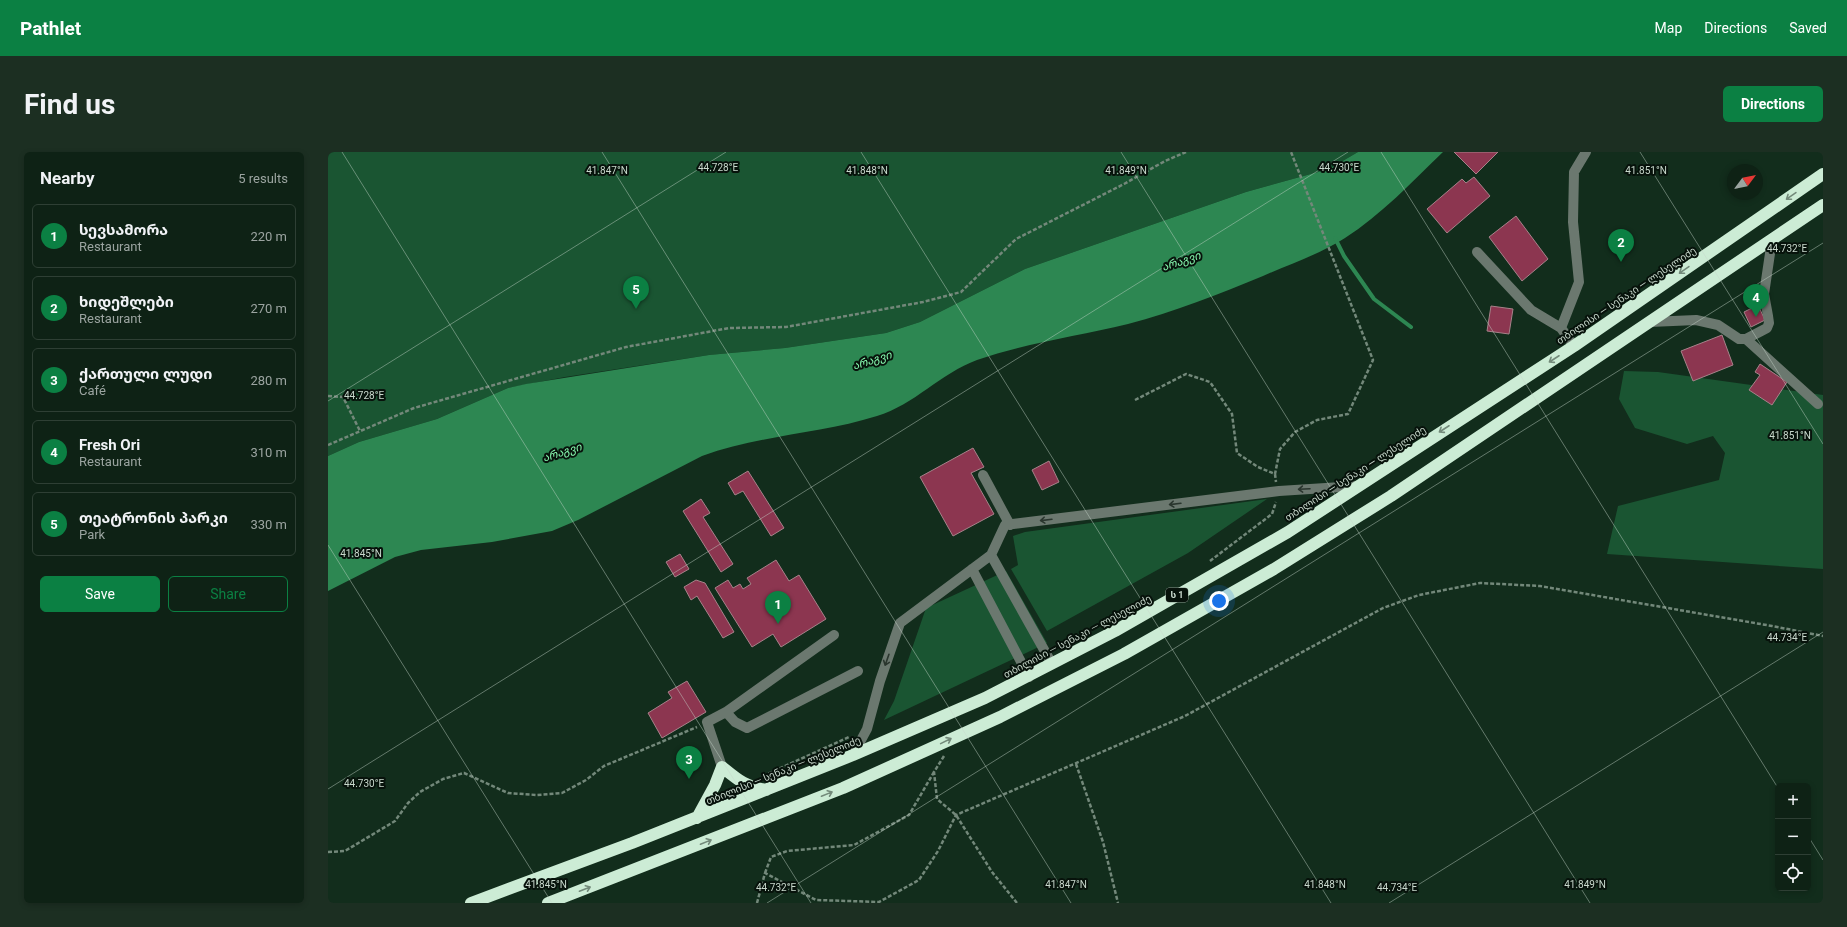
<!DOCTYPE html>
<meta charset="utf-8">
<style>
body{margin:0;font-family:Roboto,"Noto Sans Georgian",sans-serif;background:#1c2f22;color:#f1f3f6}
.controls{position:absolute;right:12px;bottom:12px;display:grid;overflow:hidden;border-radius:6px;box-shadow:0 2px 6px #0003}
.controls button{width:36px;height:36px;display:grid;place-items:center;padding:0;border:0;border-bottom:1px solid #2e3f34;background:#0e2215;color:#f1f3f6;font:20px sans-serif}
.compass{position:absolute;left:1399px;top:12px;width:36px;height:36px;border-radius:50%;background:#0e2215;box-shadow:0 2px 6px #0003;rotate:58deg}
.you{position:absolute;left:891px;top:449px;width:14px;height:14px;margin:-10px;border:3px solid #fff;border-radius:50%;background:#1a73e8;box-shadow:0 0 0 6px #1a73e833}
.badge{display:grid;place-items:center;width:26px;height:26px;border-radius:50%;background:#0b8043;color:#fff;font-size:13px;font-weight:700}
.pin{position:absolute;translate:-50% -33px;filter:drop-shadow(0 1px 2px #0008)}
.pin::after{content:'';position:absolute;top:21px;width:14px;height:12px;background:inherit;clip-path:polygon(0 0,100% 0,50% 100%)}
.list{margin:0;padding:0;list-style:none}
h2{display:flex;justify-content:space-between;align-items:center;height:52px;margin:0;padding:0 16px;font-size:17px}
h2 small{font-size:13px;font-weight:400;color:#9ba4a0}
.list li{display:grid;grid-template-columns:26px 1fr auto;gap:12px;align-items:center;box-sizing:border-box;height:64px;margin:0 8px 8px;padding:0 8px;border:1px solid #2e3f34;border-radius:6px}
.list b{display:block;font-size:15px;white-space:nowrap}
.list p{margin:0;font-size:13px;white-space:nowrap;color:#9ba4a0}
.list em{font-size:13px;font-style:normal;color:#9ba4a0}
.actions{display:flex;gap:8px;padding:12px 16px}
.actions a{flex:1;padding:9px 0;border:1px solid #0b8043;border-radius:6px;text-align:center;font-size:14px;color:#0b8043}
.actions .main{background:#0b8043;color:#fff}
.icon{flex:none;width:22px;height:22px;fill:none;stroke:currentColor;stroke-width:2;stroke-linecap:round;stroke-linejoin:round}
.map{position:relative;flex:none;width:1495px;height:751px;overflow:hidden;border-radius:6px}
header{display:flex;align-items:center;gap:24px;box-sizing:border-box;height:56px;padding:0 20px;background:#0b8043;color:#fff}
header strong{font-size:19px}
nav{display:flex;gap:22px;margin-inline-start:auto;font-size:14px}
.intro{display:flex;align-items:center;justify-content:space-between;box-sizing:border-box;height:96px;padding:0 24px}
h1{margin:0;font-size:28px}
.button{padding:10px 18px;border-radius:6px;background:#0b8043;color:#fff;font-size:14px;font-weight:700}
main{display:flex;gap:24px;padding:0 24px}
aside{flex:1;background:#0e2215;border-radius:6px;box-shadow:0 2px 6px #0003}
.map>svg:first-child{display:block}
</style>
<header>
<strong>Pathlet</strong>
<nav><a>Map</a><a>Directions</a><a>Saved</a></nav>
</header>
<div class="intro"><h1>Find us</h1><a class="button">Directions</a></div>
<main>
<aside>
<h2>Nearby<small>5 results</small></h2>
<ul class="list">
<li><span class="badge">1</span><div><b>სევსამორა</b><p>Restaurant</p></div><em>220 m</em></li>
<li><span class="badge">2</span><div><b>ხიდეშლები</b><p>Restaurant</p></div><em>270 m</em></li>
<li><span class="badge">3</span><div><b>ქართული ლუდი</b><p>Café</p></div><em>280 m</em></li>
<li><span class="badge">4</span><div><b>Fresh Ori</b><p>Restaurant</p></div><em>310 m</em></li>
<li><span class="badge">5</span><div><b>თეატრონის პარკი</b><p>Park</p></div><em>330 m</em></li>
</ul>
<div class="actions"><a class="main">Save</a><a>Share</a></div>
</aside>
<div class="map">
<svg width="1495" height="751" viewBox="0 0 1495 751">
<rect width="100%" height="100%" fill="#122d1c"/>
<!-- green -->
<path fill="#1a5532" d="M0,0H1030L1001,17L918,40L697,117L592,170L558,181L457,196L381,203L237,225L180,236L109,267L31,290L0,304Z
M1296,219L1330,220L1495,243V417L1279,402L1290,354L1391,328L1397,301L1385,284L1359,292L1307,276L1291,247Z
M939,347L860,401L719,479L683,417L690,413L685,384L697,380Z
M678,419L719,491L556,568L566,549L598,456Z"/>
<!-- water -->
<path fill="#2d8752" d="M1030,0H1115C1084,30 1053,63 1017,86C992,102 962,112 935,124C891,142 846,160 800,172C750,184 698,191 649,208C613,221 586,253 549,264C492,282 431,283 374,304L250,368L224,379L164,390L93,398L67,405L0,439V304L31,290L109,267L180,236L198,232L381,203L457,196L558,181L592,170L697,117L918,40L1001,17Z"/>
<g fill="none" stroke-linecap="round" stroke-linejoin="round">
<!-- stream -->
<path stroke="#2d8752" stroke-width="4" d="M1007,86L1016,104L1046,147L1083,175"/>
</g>
<!-- building -->
<path fill="#8c3650" stroke="#a7828a" d="M1126,0H1170L1148,22Z
M1146,25L1162,44L1119,81L1099,57L1134,27L1138,31Z
M1188,64L1220,107L1194,129L1161,85Z
M1430,153L1437,168L1423,175L1416,160Z
M1163,154L1185,157L1181,182L1159,179Z
M1394,183L1405,213L1365,229L1353,199Z
M1432,212L1459,230L1444,253L1421,238L1432,223L1427,220Z
M645,296L656,315L643,321L666,362L625,384L592,325Z
M721,309L731,330L714,338L704,318Z
M420,319L456,376L443,384L415,339L407,343L400,331Z
M373,347L382,361L375,365L405,412L393,420L355,359Z
M352,402L361,417L347,425L338,410Z
M448,408L461,429L471,423L498,467L453,495L445,482L424,495L387,436L400,428L405,436L412,432L415,437L423,432L419,426Z
M368,428L377,431L406,480L395,486L369,444L363,448L356,435Z
M359,529L378,560L334,586L320,561L344,546L340,540Z"/>
<g fill="none" stroke-linecap="round" stroke-linejoin="round">
<!-- path -->
<path stroke="#73887a" stroke-width="2.5" stroke-dasharray="4 2" stroke-linecap="butt" d="M0,244L15,245L32,279
M807,248L858,222L882,230L904,262L909,301L930,315L947,322L952,297L967,280L989,268L1020,262L1045,208L963,0
M0,293L86,256L298,195L401,176L458,175L595,150L633,140L688,87L796,32L837,9L858,0
M947,322L948,330
M882,409L944,362L948,350
M616,604L606,620L609,647L628,663L664,720L689,751
M748,612L775,690L790,751
M435,624L521,585
M0,700L17,699L67,669L80,651L92,640L115,627L136,621L180,641L209,643L234,641L258,628L276,614L369,575
M437,721L443,705L459,699L526,693L581,663L606,620
M429,751L437,721L488,748L551,750L591,728L610,699L628,663L857,564L1055,456L1091,443L1152,431L1212,434L1444,474L1495,484"/>
<!-- minor -->
<path stroke="#6b786f" stroke-width="10" d="M1149,100L1203,158L1233,176L1246,194
M1322,170L1368,168L1390,173L1411,187H1418L1439,176L1441,171L1440,164L1436,142L1444,88
M1233,176L1251,130L1245,70L1246,20L1258,0
M1418,187L1490,252
M655,323L682,373
M663,403L724,512
M644,417L701,525
M398,560L407,570L419,576L530,519
M525,603L539,577L552,529L572,471L663,403L677,373L951,339L1029,334
M394,615L379,570L398,560L506,483"/>
<!-- highway -->
<path stroke="#ccecd5" stroke-width="12" d="M369,666L387,633L394,615C410,628 416,634 438,638
M143,751L304,691L525,603L657,546L787,479L960,380L1246,194L1495,22
M220,751L515,636L672,565L796,502L946,417L1063,344L1495,53"/>
</g>
<!-- one-way arrows -->
<defs><path id="oneway-shaft" d="M-6 0H5M1.5-3L5.5 0L1.5 3" fill="none" stroke-width="1.6" stroke-linecap="round" stroke-linejoin="round"/></defs>
<g stroke="#738a7a">
<use href="#oneway-shaft" transform="translate(1463 44) rotate(145)"/>
<use href="#oneway-shaft" transform="translate(1356 118) rotate(145)"/>
<use href="#oneway-shaft" transform="translate(1226 207) rotate(147)"/>
<use href="#oneway-shaft" transform="translate(1116 277) rotate(147)"/>
<use href="#oneway-shaft" transform="translate(618 589) rotate(-26)"/>
<use href="#oneway-shaft" transform="translate(499 642) rotate(-22)"/>
<use href="#oneway-shaft" transform="translate(378 690) rotate(-22)"/>
<use href="#oneway-shaft" transform="translate(257 737) rotate(-21)"/>
</g>
<g stroke="#2a362e">
<use href="#oneway-shaft" transform="translate(976 337) rotate(177)"/>
<use href="#oneway-shaft" transform="translate(847 352) rotate(173)"/>
<use href="#oneway-shaft" transform="translate(718 368) rotate(173)"/>
<use href="#oneway-shaft" transform="translate(559 508) rotate(109)"/>
</g>
<!-- ticks -->
<path fill="none" stroke="#c8d8cc" stroke-width="1" stroke-opacity="0.45" d="M14,0L483,751M274,0L743,751M533,0L1003,751M793,0L1262,751M1053,0L1450,636M1312,0L1495,292M0,249L398,0M0,393L224,751M0,637L1020,0M1480,684L1495,708M439,751L1495,91M1061,751L1495,480"/>
<g text-anchor="middle" stroke-width="4" stroke-linejoin="round" paint-order="stroke">
<!-- shield labels -->
<rect fill="#07120b" stroke="#8e9d92" stroke-width="1" x="838" y="436" width="22" height="14" rx="3"/>
<g font-size="9" font-weight="bold" fill="#c8d8cc">
<text x="849" y="446">ს 1</text>
</g>
<!-- street labels -->
<g font-size="10" fill="#c8d8cc" stroke="#07120b">
<text transform="translate(1298 143) rotate(-34)" y="4">თბილისი — სენაკი — ლესელიძე</text>
<text transform="translate(1027 321) rotate(-33)" y="4">თბილისი — სენაკი — ლესელიძე</text>
<text transform="translate(749 484) rotate(-28)" y="4">თბილისი — სენაკი — ლესელიძე</text>
<text transform="translate(455 618) rotate(-22)" y="4">თბილისი — სენაკი — ლესელიძე</text>
</g>
<!-- water labels -->
<g font-size="11" font-style="italic" fill="#88fcb1" stroke="#07120b">
<text transform="translate(853 109) rotate(-18)" y="4">არაგვი</text>
<text transform="translate(544 208) rotate(-17)" y="4">არაგვი</text>
<text transform="translate(234 300) rotate(-17)" y="4">არაგვი</text>
</g>
</g>
<g font-size="10" text-anchor="middle" fill="#c8d8cc" stroke="#07120b" stroke-width="4" stroke-linejoin="round" paint-order="stroke">
<text x="390" y="19">44.728°E</text>
<text x="1011" y="19">44.730°E</text>
<text x="279" y="22">41.847°N</text>
<text x="539" y="22">41.848°N</text>
<text x="798" y="22">41.849°N</text>
<text x="1318" y="22">41.851°N</text>
<text x="1459" y="100">44.732°E</text>
<text x="36" y="247">44.728°E</text>
<text x="1462" y="287">41.851°N</text>
<text x="33" y="405">41.845°N</text>
<text x="1459" y="489">44.734°E</text>
<text x="36" y="635">44.730°E</text>
<text x="218" y="736">41.845°N</text>
<text x="738" y="736">41.847°N</text>
<text x="997" y="736">41.848°N</text>
<text x="1257" y="736">41.849°N</text>
<text x="448" y="739">44.732°E</text>
<text x="1069" y="739">44.734°E</text>
</g>
</svg>
<div class="controls">
<button>+</button>
<button>−</button>
<button><svg class="icon" aria-label="locate" viewBox="0 0 24 24"><circle cx="12" cy="12" r="6"/><path d="M12 2v4M12 18v4M2 12h4M18 12h4"/></svg></button>
</div>
<svg class="compass" viewBox="-18 -18 36 36"><path d="M0-13l5 13h-10z" fill="#e53935"/><path d="M0 13l5-13h-10z" fill="#9ba4a0"/></svg>
<div class="you"></div>
<div class="pin badge" style="left:450px;top:472px">1</div>
<div class="pin badge" style="left:1293px;top:110px">2</div>
<div class="pin badge" style="left:361px;top:627px">3</div>
<div class="pin badge" style="left:1428px;top:165px">4</div>
<div class="pin badge" style="left:308px;top:157px">5</div>
</div>
</main>
